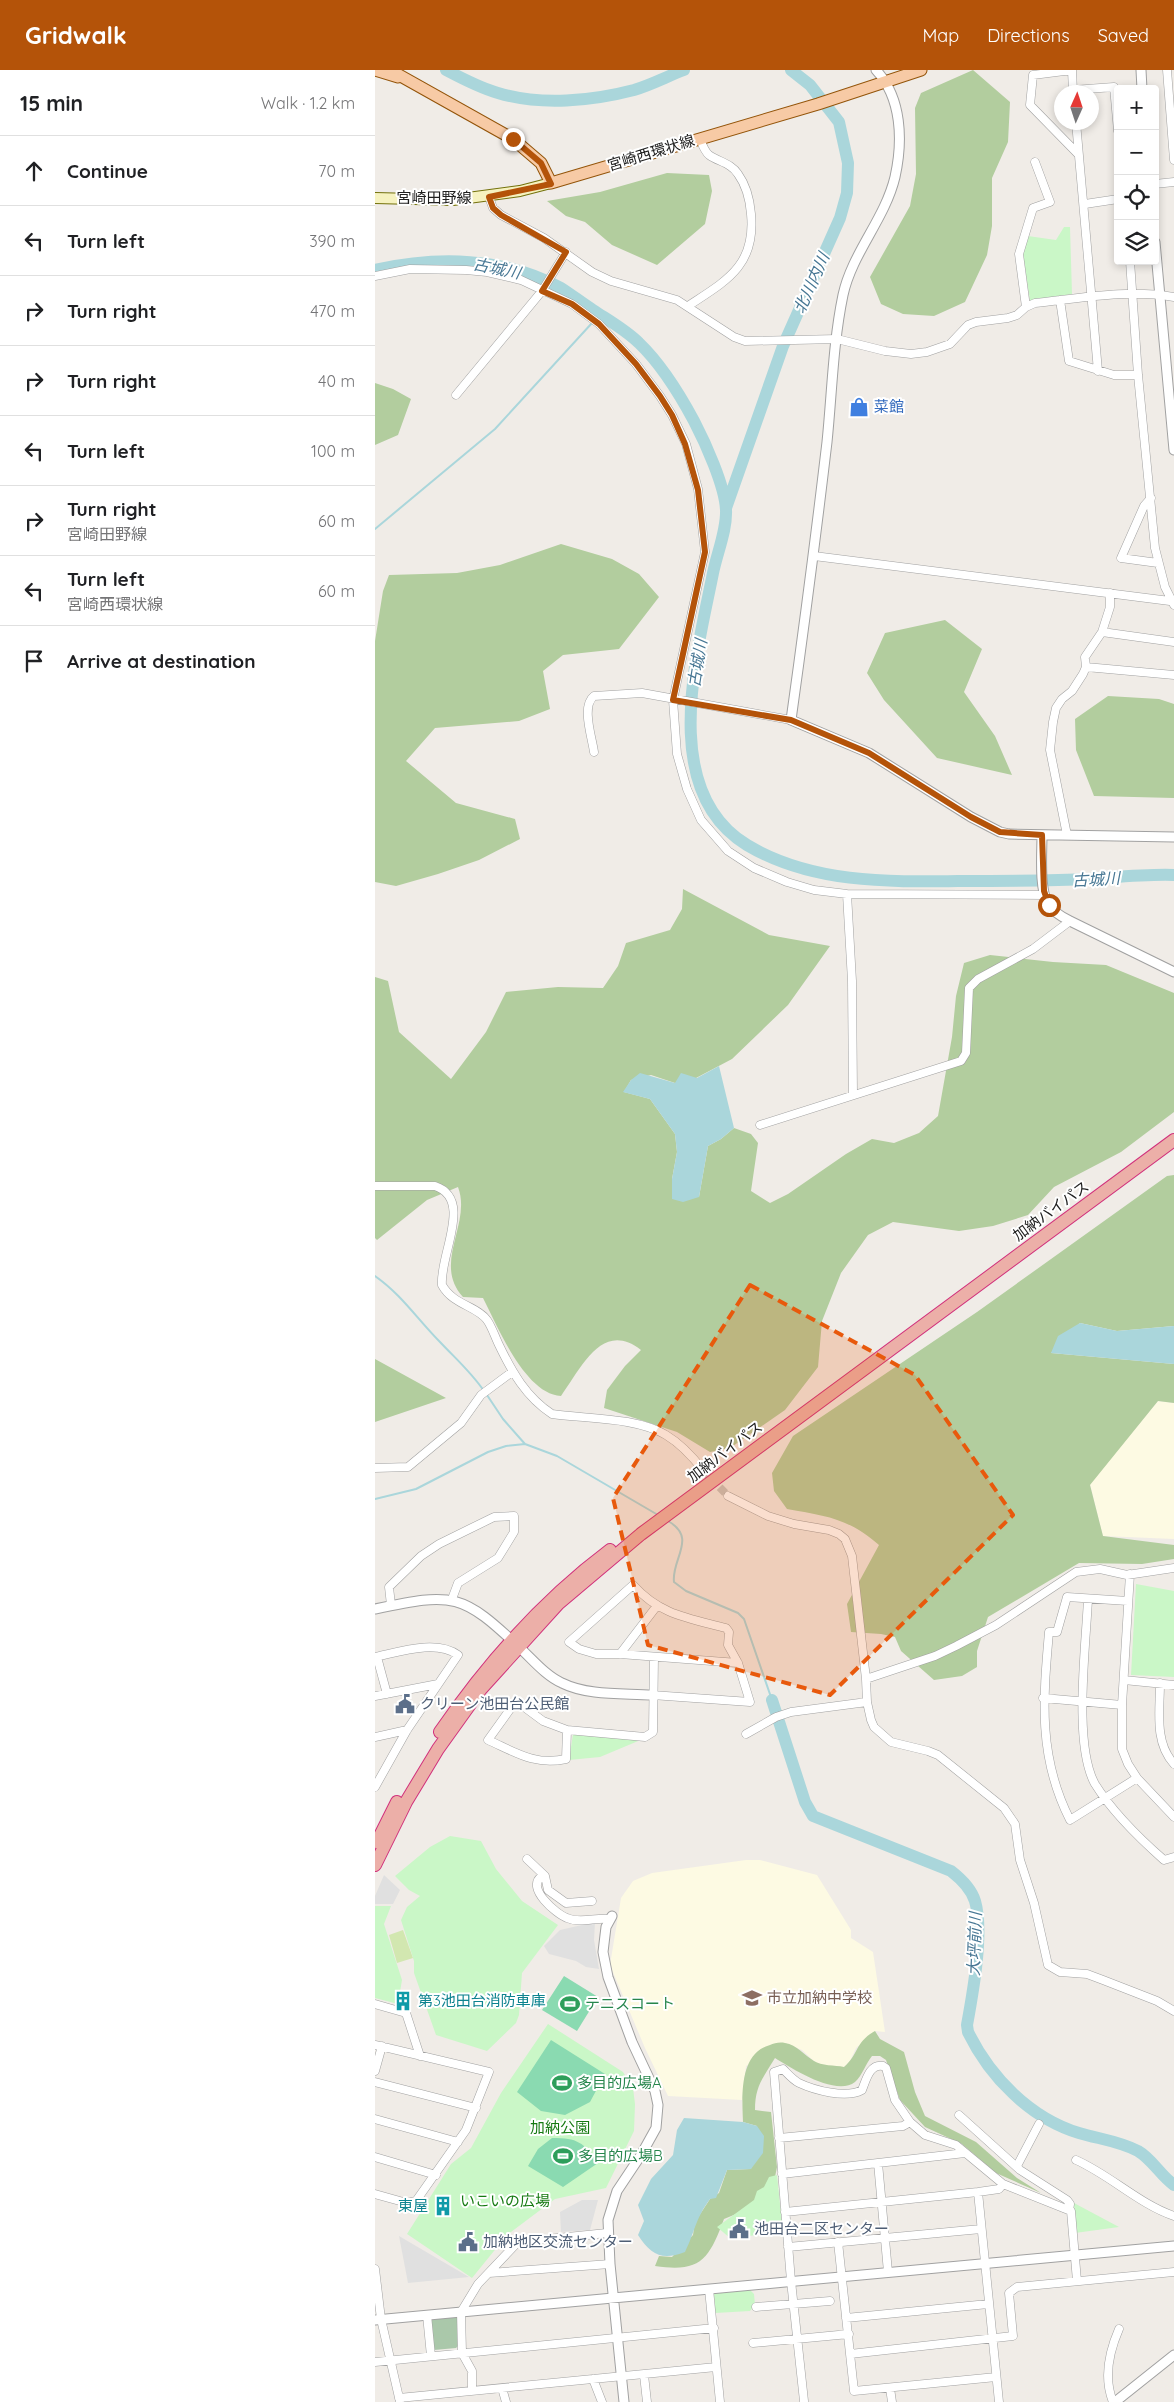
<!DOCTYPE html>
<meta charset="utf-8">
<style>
body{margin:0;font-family:Quicksand,"Noto Sans JP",sans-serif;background:#f2f2f2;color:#202124}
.controls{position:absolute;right:15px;top:15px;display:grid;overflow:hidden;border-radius:5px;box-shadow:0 2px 8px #0003}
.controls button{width:45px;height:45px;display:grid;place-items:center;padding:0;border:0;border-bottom:1px solid #e0e0e0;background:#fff;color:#202124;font:25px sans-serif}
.compass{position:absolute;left:679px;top:15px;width:45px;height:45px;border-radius:50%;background:#fff;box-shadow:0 2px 8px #0003;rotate:3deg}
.stop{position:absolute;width:15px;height:15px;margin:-11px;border:4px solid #b45309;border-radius:50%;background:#fff}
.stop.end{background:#b45309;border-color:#fff;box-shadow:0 1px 5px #0008}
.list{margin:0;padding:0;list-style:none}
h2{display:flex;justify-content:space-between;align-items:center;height:65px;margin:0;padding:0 20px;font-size:21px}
h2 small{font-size:16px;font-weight:400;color:#757577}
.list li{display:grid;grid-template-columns:32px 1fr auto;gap:15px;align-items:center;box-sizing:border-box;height:70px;padding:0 20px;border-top:1px solid #e0e0e0}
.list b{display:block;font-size:19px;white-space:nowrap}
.list p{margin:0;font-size:16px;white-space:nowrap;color:#757577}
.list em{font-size:16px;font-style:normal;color:#757577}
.icon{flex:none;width:28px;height:28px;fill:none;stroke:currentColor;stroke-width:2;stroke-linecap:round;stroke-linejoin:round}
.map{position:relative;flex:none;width:799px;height:2332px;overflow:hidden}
header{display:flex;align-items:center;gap:30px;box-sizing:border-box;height:70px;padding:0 25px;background:#b45309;color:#fff}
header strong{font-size:24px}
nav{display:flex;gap:28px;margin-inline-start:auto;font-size:18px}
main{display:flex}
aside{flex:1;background:#fff}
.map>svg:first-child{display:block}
</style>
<header>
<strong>Gridwalk</strong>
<nav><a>Map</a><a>Directions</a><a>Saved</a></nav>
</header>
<main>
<aside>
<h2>15 min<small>Walk · 1.2 km</small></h2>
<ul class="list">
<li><svg class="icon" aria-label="ahead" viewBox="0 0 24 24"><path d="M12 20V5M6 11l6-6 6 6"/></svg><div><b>Continue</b></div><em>70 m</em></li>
<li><svg class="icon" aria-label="left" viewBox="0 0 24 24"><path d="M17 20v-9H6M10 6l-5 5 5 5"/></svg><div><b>Turn left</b></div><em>390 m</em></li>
<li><svg class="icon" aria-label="right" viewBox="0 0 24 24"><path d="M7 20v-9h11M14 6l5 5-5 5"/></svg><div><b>Turn right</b></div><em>470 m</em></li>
<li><svg class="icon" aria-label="right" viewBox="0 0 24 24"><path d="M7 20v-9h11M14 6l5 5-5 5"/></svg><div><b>Turn right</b></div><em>40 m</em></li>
<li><svg class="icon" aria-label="left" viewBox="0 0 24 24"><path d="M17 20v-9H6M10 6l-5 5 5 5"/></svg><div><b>Turn left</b></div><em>100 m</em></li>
<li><svg class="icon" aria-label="right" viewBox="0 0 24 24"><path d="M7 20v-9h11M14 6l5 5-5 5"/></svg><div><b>Turn right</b><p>宮崎田野線</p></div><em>60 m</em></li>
<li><svg class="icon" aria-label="left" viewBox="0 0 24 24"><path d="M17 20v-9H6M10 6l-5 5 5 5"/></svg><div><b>Turn left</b><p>宮崎西環状線</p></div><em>60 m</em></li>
<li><svg class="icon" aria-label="arrive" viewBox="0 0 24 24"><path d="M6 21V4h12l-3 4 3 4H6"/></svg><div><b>Arrive at destination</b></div></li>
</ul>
</aside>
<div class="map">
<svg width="799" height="2332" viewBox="0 0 799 2332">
<rect width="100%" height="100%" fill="#f0ece7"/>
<!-- education -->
<path fill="#fdfae3" d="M783,1331L799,1333V1469L728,1466L715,1414Z
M371,1790H385L442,1805L476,1860V1868L498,1882L510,1962L500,1961L481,1978L475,1991L469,1997L457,1999L440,1992L427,1980L410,1973L371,1996L367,2030L293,2026L270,1978L235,1895L246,1828L258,1811L277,1803Z"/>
<!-- grass -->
<path fill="#d2e7b0" d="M28,1860L38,1888L22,1893L14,1865Z"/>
<!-- forest -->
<path fill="#b2cd9e" d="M598,0L635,32L633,72L617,108V156L612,185L590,232L559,246L528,244L506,234L495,207L535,136L541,104L540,38L546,23Z
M292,103L334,105L337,121L330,154L282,195L237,175L210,152L191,146L172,131L225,122Z
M0,313L18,319L36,329L23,365L0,375Z
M186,474L237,489L264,504L284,527L244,579L188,585L168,601L175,639L144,651L60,658L31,691L81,733L140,749L145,769L104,790L63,804L21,816L0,812V571L8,521L14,505L82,503L125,495Z
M570,550L607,579L589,622L620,666L637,705L562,688L509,630L492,603L510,563Z
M733,626L784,629L799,634V728L719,726L701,680L700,649Z
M308,819L394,865L455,876L413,935L357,989L321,1008L300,1013L276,1005L256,1010L249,1022L275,1029L300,1064L302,1082L297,1109L324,1127L333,1076L346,1069L359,1058L376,1064L383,1073L376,1121L395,1133L413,1124L471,1084L497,1069L519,1073L544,1063L563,1046L577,967L581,926L589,893L615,885L678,892L731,895L799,923V1042L746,1082L679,1117L653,1145L618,1156L584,1161L518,1152L493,1165L466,1203L447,1251L443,1297L410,1340L355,1378L335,1382L302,1362L229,1338L232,1320L250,1296L266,1280C227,1250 207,1297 186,1326C150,1324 123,1257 108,1228L88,1227C57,1193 97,1154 83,1117L52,1130L2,1170L0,1168V907L13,911L24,962L76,1009L111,962L131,922L183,917L228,918L243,896L251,873L295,860L307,839Z
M799,1105V1256L742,1261L705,1253L676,1283L799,1294V1333L783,1331L715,1415L728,1466L799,1475V1489L767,1494L704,1493L613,1547L602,1581V1597L587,1606L559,1610L526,1581L520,1567L506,1564L476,1562L472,1534L504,1475C473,1448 451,1446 412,1439L399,1421L397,1403L418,1366L602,1242L792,1106Z
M0,1289L71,1328L0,1352Z
M500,1961L505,1969L529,1982L540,2022L550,2046L601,2072L642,2108L666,2123L621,2103L587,2074L550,2057L525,2030L511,1990L505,1986H497C491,1993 487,2006 480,2012C461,2027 416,1998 400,1988C388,2008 380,2016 380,2040L396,2042L402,2097L399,2112L383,2135L349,2149C334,2189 326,2203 280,2196L284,2186L297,2187L318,2165L320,2152L335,2129L344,2123L352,2100L376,2099L382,2056L368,2052C367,2026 364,1983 395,1975C399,1973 405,1972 410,1973C422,1975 429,1985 439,1991C446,1996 460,1995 469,1997C484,1984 480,1972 500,1961Z"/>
<!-- cemetery -->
<path fill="#aac8aa" d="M80,2246L83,2249V2276L81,2278L59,2280L56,2249Z"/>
<!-- park -->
<path fill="#caf7c7" d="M689,157H695L697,224L655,231L648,185L653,166L681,170Z
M761,1514L799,1521V1607L756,1605Z
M198,1664L268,1669L225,1687L194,1690Z
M75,1766L106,1771L121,1799L147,1831L183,1855L147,1903L144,1945L141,1953L112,1981L61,1965L39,1903V1891L26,1850L32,1837L45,1826L34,1820L20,1806L55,1777Z
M0,1836H16L9,1854L27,1910L23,1934L0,1928Z
M173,1954L248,2002L258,2018L260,2034L259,2061L231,2118L180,2129L132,2165L97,2208L32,2164L76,2094L96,2078L126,2023Z
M402,2105L408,2162L355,2168L342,2157L379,2130L382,2121L389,2117L394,2107Z
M699,2133L744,2157L700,2163Z
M375,2220L379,2224L380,2235L375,2241L340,2243L339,2224L340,2221Z"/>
<!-- pitch -->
<path fill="#8adab1" d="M189,1906L223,1927L202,1961L167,1940Z
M176,1970L230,2004L215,2032L190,2045L166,2041L142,2022Z
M177,2068C203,2068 208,2072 223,2093L188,2117L153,2096L163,2079Z"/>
<!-- parking -->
<path fill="#e0e0e0" d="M9,1805L25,1820L18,1834H0V1826Z
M220,1852L219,1870L224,1899L211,1897L201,1891L174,1884L169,1876L185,1860Z
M207,2130H223L215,2160L186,2162L185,2142Z
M24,2166L94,2207L33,2213Z"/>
<!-- water -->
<path fill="#aad6db" d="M344,996L359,1058L346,1069L333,1076L324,1127L308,1132L297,1129V1109L302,1082L300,1064L275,1029L248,1022L256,1010L265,1003L300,1013L306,1003L322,1008Z
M705,1253L742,1261L799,1256V1294L676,1283L683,1266Z
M309,2048L368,2052L382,2056L389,2066L388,2083L376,2099L352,2100L341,2128L335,2129C320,2149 320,2162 310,2182C287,2191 276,2185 263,2165L269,2151L263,2135L276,2109L298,2085L302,2060Z"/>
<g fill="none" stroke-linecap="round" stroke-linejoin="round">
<!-- stream -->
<path stroke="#aad6db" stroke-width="2" d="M220,249L224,244
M0,459L120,359L217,253
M0,1206C26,1224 43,1250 65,1272C81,1289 96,1302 109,1321
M112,1325L128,1349L150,1374
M0,1429L41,1419L113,1382L131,1376L150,1374L182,1386L283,1445
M293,1451C323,1468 296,1489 299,1512L311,1521L363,1543L369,1549L397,1630"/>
<!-- river -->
<path stroke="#aad6db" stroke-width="12" d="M71,0C88,9 105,18 123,23C166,36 217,31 259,20C276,15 293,6 309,0
M0,200C62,186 129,187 186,218C197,225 207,233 218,240C233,250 251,260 264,273C287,295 304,323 319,351C330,372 350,416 351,440C352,460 342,483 338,503C322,584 283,721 372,775C436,813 511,812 583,811C627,811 672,811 716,809C744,807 772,804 799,805
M351,438L408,276L465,148L472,123L473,93L464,52L435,15L416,0
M397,1630L430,1732L438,1746L576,1801C585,1808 596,1818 600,1831C609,1862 598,1922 592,1955L593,1962C615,2007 655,2048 704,2063C724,2069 744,2071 763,2081C777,2089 786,2106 799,2115"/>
<!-- minor-tunnel -->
<path stroke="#c6c3bf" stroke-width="8" stroke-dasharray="8 4" stroke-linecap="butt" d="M328,1400L353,1426"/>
<defs>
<path id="minor" d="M792,0L799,90
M698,20L739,17L743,61
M698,22L697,0L658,5L655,35L703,84
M701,52L723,301
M780,114L799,112
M114,127L118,138L126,145L169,168L217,202L236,211L302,230L359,267L370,271L462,269L510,281L536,284L552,282L575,274L593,255L601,252L633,248L642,245L651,237L660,233C707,228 752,219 799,227
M710,134L743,129
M755,191L763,305L780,478L790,517L799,535
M0,206L35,199L91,200L112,202L146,210L197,234L224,254L261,294L285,326L297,345L311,374L323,419L330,482L298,630L302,684L312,719L326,750L353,781L379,798L412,812L439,820L472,824L670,825
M685,230L694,291L739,305H763
M313,236C351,211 381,196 376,144C375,131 371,115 363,104C356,93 344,92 334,85C330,82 327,74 325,69
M651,237L644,184L658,138L675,132L660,92
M81,325L167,221L191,182
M776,428L769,436L746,488L783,493
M439,486L795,531
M727,562L799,572
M711,597L799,605
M219,682C217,667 206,636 219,626L267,623L416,650
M692,765L675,680L678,652L681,638L687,629L697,621L708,604L711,597L710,587L727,562L735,537V523
M472,824L477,911L478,1025
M385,1055L586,991L591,983L594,918L603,909L658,879L695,851
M0,1116H60C99,1129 64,1186 67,1215C78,1235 102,1236 112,1250C117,1257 120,1267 124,1275C137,1302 151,1327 177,1344C211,1349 261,1347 291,1365C306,1374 317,1386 328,1400
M0,1398L33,1397L86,1353L106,1325L137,1302
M353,1426L393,1446L419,1454L454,1460L464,1464L470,1469L477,1486L491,1609L492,1632L496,1650L499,1657L516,1672L553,1681L563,1685L629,1738L640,1754L645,1790L659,1833L673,1895L685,1902L712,1904L728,1910L782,1931L799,1941
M755,1504L747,1635V1679L753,1694L762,1708L799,1747
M713,1529C711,1575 698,1675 720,1714C738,1743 764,1768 789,1790L799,1787
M753,1531L692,1527L682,1562H674C668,1630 663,1687 695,1750L762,1708
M16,1535L14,1517L46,1486L64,1474L119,1447L139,1446V1462L123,1488L83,1513L77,1529
M245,1584L281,1537
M0,1587C24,1582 61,1569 83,1585L32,1660L0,1717
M2,1587L12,1624
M491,1609L560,1586L581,1576L621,1555L701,1502L725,1499L752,1505L799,1498
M749,1610L799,1615
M785,1613C785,1641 779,1672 799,1694
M277,1625L375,1632L363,1593L353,1575L354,1562L351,1558C313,1548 285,1545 258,1515L194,1572L204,1579L221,1584H245L363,1593
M0,1626L63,1614
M668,1628L747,1635
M192,1660L191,1689C160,1696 140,1682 113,1670L141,1631L168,1651L192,1660L270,1667L278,1662L279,1587
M371,1664L401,1647L416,1642L492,1632
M0,1667L32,1660
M152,1789L170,1806L173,1820L191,1833L217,1831
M170,1809L166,1807C151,1818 181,1844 192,1848C205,1854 221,1847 235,1849
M0,1934L31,1943L45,1986
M0,1975L114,2002L91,2060L41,2131L32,2133L0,2124
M0,2001L7,1976
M0,2012L101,2038
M584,2045L645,2100L692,2130L695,2134L694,2140
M0,2049L83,2072
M404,2068L528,2056L535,2052
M0,2087L61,2105
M701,2090C735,2105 764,2134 799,2146
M503,2093L513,2202
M642,2096L664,2054
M407,2104L590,2083
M603,2122L624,2332
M410,2142L603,2122L624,2119L628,2114
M463,2172L479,2321L621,2307
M413,2177L606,2159
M0,2199L6,2249L25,2332
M114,2203L235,2194
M334,2219L345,2332
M381,2237L455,2231
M52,2245L56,2286
M471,2248L613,2234
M378,2273L474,2264
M475,2284L638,2266L634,2223L642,2217L799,2202
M0,2292L339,2258
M269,2305L272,2332
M218,2309L227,2332
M127,2318L131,2332
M515,2318L517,2332
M97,2321V2301L87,2283L86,2242L103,2214L143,2172L232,2163
M24,2328L341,2297
M429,2331L416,2211L399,2002L408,1999C413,2004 418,2010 424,2013C439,2020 471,2029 487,2020C491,2010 495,1993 508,1996L511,1998L520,2030L535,2052L550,2065L581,2075L628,2114L696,2141L702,2211
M738,2332C728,2307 734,2282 744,2259"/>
<path id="tertiary" d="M501,0C527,28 528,71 520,107C510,149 477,183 468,225C458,273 457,323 452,372C441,465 429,557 416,650L494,683L596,747L625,762L634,764L799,767
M766,0L767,19
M780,172L799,380
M667,765C667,783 664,819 673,834C678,842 687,847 695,851L799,902
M0,1539C79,1522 87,1523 146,1579C158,1590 171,1606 187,1613C213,1626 248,1623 277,1625
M237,1846L231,1857L228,1882L233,1907L257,1972L280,2021L283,2035L281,2058L266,2085L242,2121L233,2150L235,2194L249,2332
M0,2250L799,2176
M740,2332L799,2285"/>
<path id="secondary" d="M0,128L78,130L145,121L176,113"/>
<path id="primary" d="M0,0L23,7
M15,0L138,69L166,93L176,113L443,34L546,0"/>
<path id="trunk" d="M65,1662C113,1592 167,1531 235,1480
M2,1772L22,1732
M0,1795L31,1732L63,1679L106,1619L183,1534L266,1464L799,1070"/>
</defs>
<!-- minor casing -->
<use href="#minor" stroke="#a1a1a1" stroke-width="9"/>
<!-- tertiary casing -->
<use href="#tertiary" stroke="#a1a1a1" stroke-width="11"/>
<!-- secondary casing -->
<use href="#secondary" stroke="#73710b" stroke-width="12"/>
<!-- primary casing -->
<use href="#primary" stroke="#935409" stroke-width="13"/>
<!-- trunk casing -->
<use href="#trunk" stroke="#d1317c" stroke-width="14"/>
<!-- minor -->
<use href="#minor" stroke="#fff" stroke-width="8"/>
<!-- tertiary -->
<use href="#tertiary" stroke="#fff" stroke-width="9"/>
<!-- secondary -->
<use href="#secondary" stroke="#f6f2bf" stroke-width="10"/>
<!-- primary -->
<use href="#primary" stroke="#f7caa5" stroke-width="11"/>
<!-- trunk -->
<use href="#trunk" stroke="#ecafa8" stroke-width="12"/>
</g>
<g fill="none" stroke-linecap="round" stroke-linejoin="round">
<!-- route -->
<path stroke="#b45309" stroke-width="6" d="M138,69L166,93L176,114L114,127L118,138L126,145L191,182L167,221L197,234L224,254L261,294L285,326L297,345L310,374L323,420L330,482L298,630L416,650L494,683L596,747L625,762L667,765L669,821L674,835"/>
</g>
<!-- marked area -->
<path fill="#e8590c" fill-opacity="0.2" stroke="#e8590c" stroke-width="4" stroke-dasharray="10 6" stroke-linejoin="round" d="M375,1215L540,1305L638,1445L455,1625L273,1575L238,1428Z"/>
<!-- icons -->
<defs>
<symbol id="shop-bare" viewBox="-9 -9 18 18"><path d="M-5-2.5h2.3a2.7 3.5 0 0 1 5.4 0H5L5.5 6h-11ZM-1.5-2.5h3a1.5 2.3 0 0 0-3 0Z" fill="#3f7fe0" stroke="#fff" stroke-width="2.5" paint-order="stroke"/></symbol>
<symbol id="civic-bare" viewBox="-9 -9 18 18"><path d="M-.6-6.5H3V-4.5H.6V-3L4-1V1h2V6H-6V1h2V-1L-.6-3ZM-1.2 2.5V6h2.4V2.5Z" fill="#5c6f8a" stroke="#fff" stroke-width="2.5" paint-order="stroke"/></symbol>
<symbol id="school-bare" viewBox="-9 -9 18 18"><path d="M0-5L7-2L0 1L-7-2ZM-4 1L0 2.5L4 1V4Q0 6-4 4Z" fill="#8d6e63" stroke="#fff" stroke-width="2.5" paint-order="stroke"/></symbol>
<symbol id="building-bare" viewBox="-9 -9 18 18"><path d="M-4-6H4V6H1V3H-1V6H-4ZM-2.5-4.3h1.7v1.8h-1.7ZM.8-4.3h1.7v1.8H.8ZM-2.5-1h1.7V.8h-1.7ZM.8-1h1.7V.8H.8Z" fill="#0f9aa8" stroke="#fff" stroke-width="2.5" paint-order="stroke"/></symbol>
<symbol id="stadium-bare" viewBox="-9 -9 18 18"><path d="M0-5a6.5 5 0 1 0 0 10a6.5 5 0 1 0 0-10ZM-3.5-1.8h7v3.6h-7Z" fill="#2e9e5b" stroke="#fff" stroke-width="2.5" paint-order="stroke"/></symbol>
</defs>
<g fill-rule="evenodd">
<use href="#shop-bare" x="470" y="323" width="28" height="28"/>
<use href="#civic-bare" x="16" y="1620" width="28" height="28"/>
<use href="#school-bare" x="363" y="1914" width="28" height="28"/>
<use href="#building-bare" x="14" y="1917" width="28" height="28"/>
<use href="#stadium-bare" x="181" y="1920" width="28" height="28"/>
<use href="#stadium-bare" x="173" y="1999" width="28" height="28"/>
<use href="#stadium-bare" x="174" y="2072" width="28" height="28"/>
<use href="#building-bare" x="54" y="2122" width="28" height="28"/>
<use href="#civic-bare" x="350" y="2145" width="28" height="28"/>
<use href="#civic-bare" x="79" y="2158" width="28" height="28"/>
</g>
<g text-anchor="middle" stroke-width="4" stroke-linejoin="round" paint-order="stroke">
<!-- street labels -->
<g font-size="15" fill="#202020" stroke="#fff">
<text transform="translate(276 83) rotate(-17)" y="5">宮崎西環状線</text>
<text x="59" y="133">宮崎田野線</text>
<text transform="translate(676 1141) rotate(-36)" y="5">加納バイパス</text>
<text transform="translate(350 1382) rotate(-37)" y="5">加納バイパス</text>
</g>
<!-- shop labels -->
<g font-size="15" fill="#366cbe" stroke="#fff" text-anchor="start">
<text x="499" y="342">菜館</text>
</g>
<!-- service labels -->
<g font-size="15" fill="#4e5e75" stroke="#fff" text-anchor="start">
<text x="45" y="1639">クリーン池田台公民館</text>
<text x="379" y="2164">池田台二区センター</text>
<text x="108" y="2177">加納地区交流センター</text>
</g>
<!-- education labels -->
<g font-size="15" fill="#785e54" stroke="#fff" text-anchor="start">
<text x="392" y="1933">市立加納中学校</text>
</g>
<!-- culture labels -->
<g font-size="15" fill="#0d838f" stroke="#fff" text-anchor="start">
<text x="43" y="1936">第3池田台消防車庫</text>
<text x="53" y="2141" text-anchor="end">東屋</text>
</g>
<!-- leisure labels -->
<g font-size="15" fill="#27864d" stroke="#fff" text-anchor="start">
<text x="210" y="1939">テニスコート</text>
<text x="202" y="2018">多目的広場A</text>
<text x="203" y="2091">多目的広場B</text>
</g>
<!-- park labels -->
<g font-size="15" fill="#167a12" stroke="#fff">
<text x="185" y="2063">加納公園</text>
<text x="130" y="2136">いこいの広場</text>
</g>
<!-- water labels -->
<g font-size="16" font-style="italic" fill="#477794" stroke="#fff">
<text transform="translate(122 198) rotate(12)" y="6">古城川</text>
<text transform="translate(436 213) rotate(-66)" y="6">北川内川</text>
<text transform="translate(322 593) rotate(-81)" y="6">古城川</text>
<text transform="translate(721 809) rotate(-3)" y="6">古城川</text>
<text transform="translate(599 1874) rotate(-88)" y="6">大坪前川</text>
</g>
</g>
</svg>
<div class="controls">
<button>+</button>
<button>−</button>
<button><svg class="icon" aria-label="locate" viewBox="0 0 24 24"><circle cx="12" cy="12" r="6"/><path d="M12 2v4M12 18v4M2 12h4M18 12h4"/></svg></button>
<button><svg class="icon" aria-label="layers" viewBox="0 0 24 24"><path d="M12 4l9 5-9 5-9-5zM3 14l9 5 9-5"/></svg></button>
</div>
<svg class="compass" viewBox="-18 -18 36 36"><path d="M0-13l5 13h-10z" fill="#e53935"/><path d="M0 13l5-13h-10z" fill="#757577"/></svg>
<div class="stop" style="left:674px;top:835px"></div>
<div class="stop end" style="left:138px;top:69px"></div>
</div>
</main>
